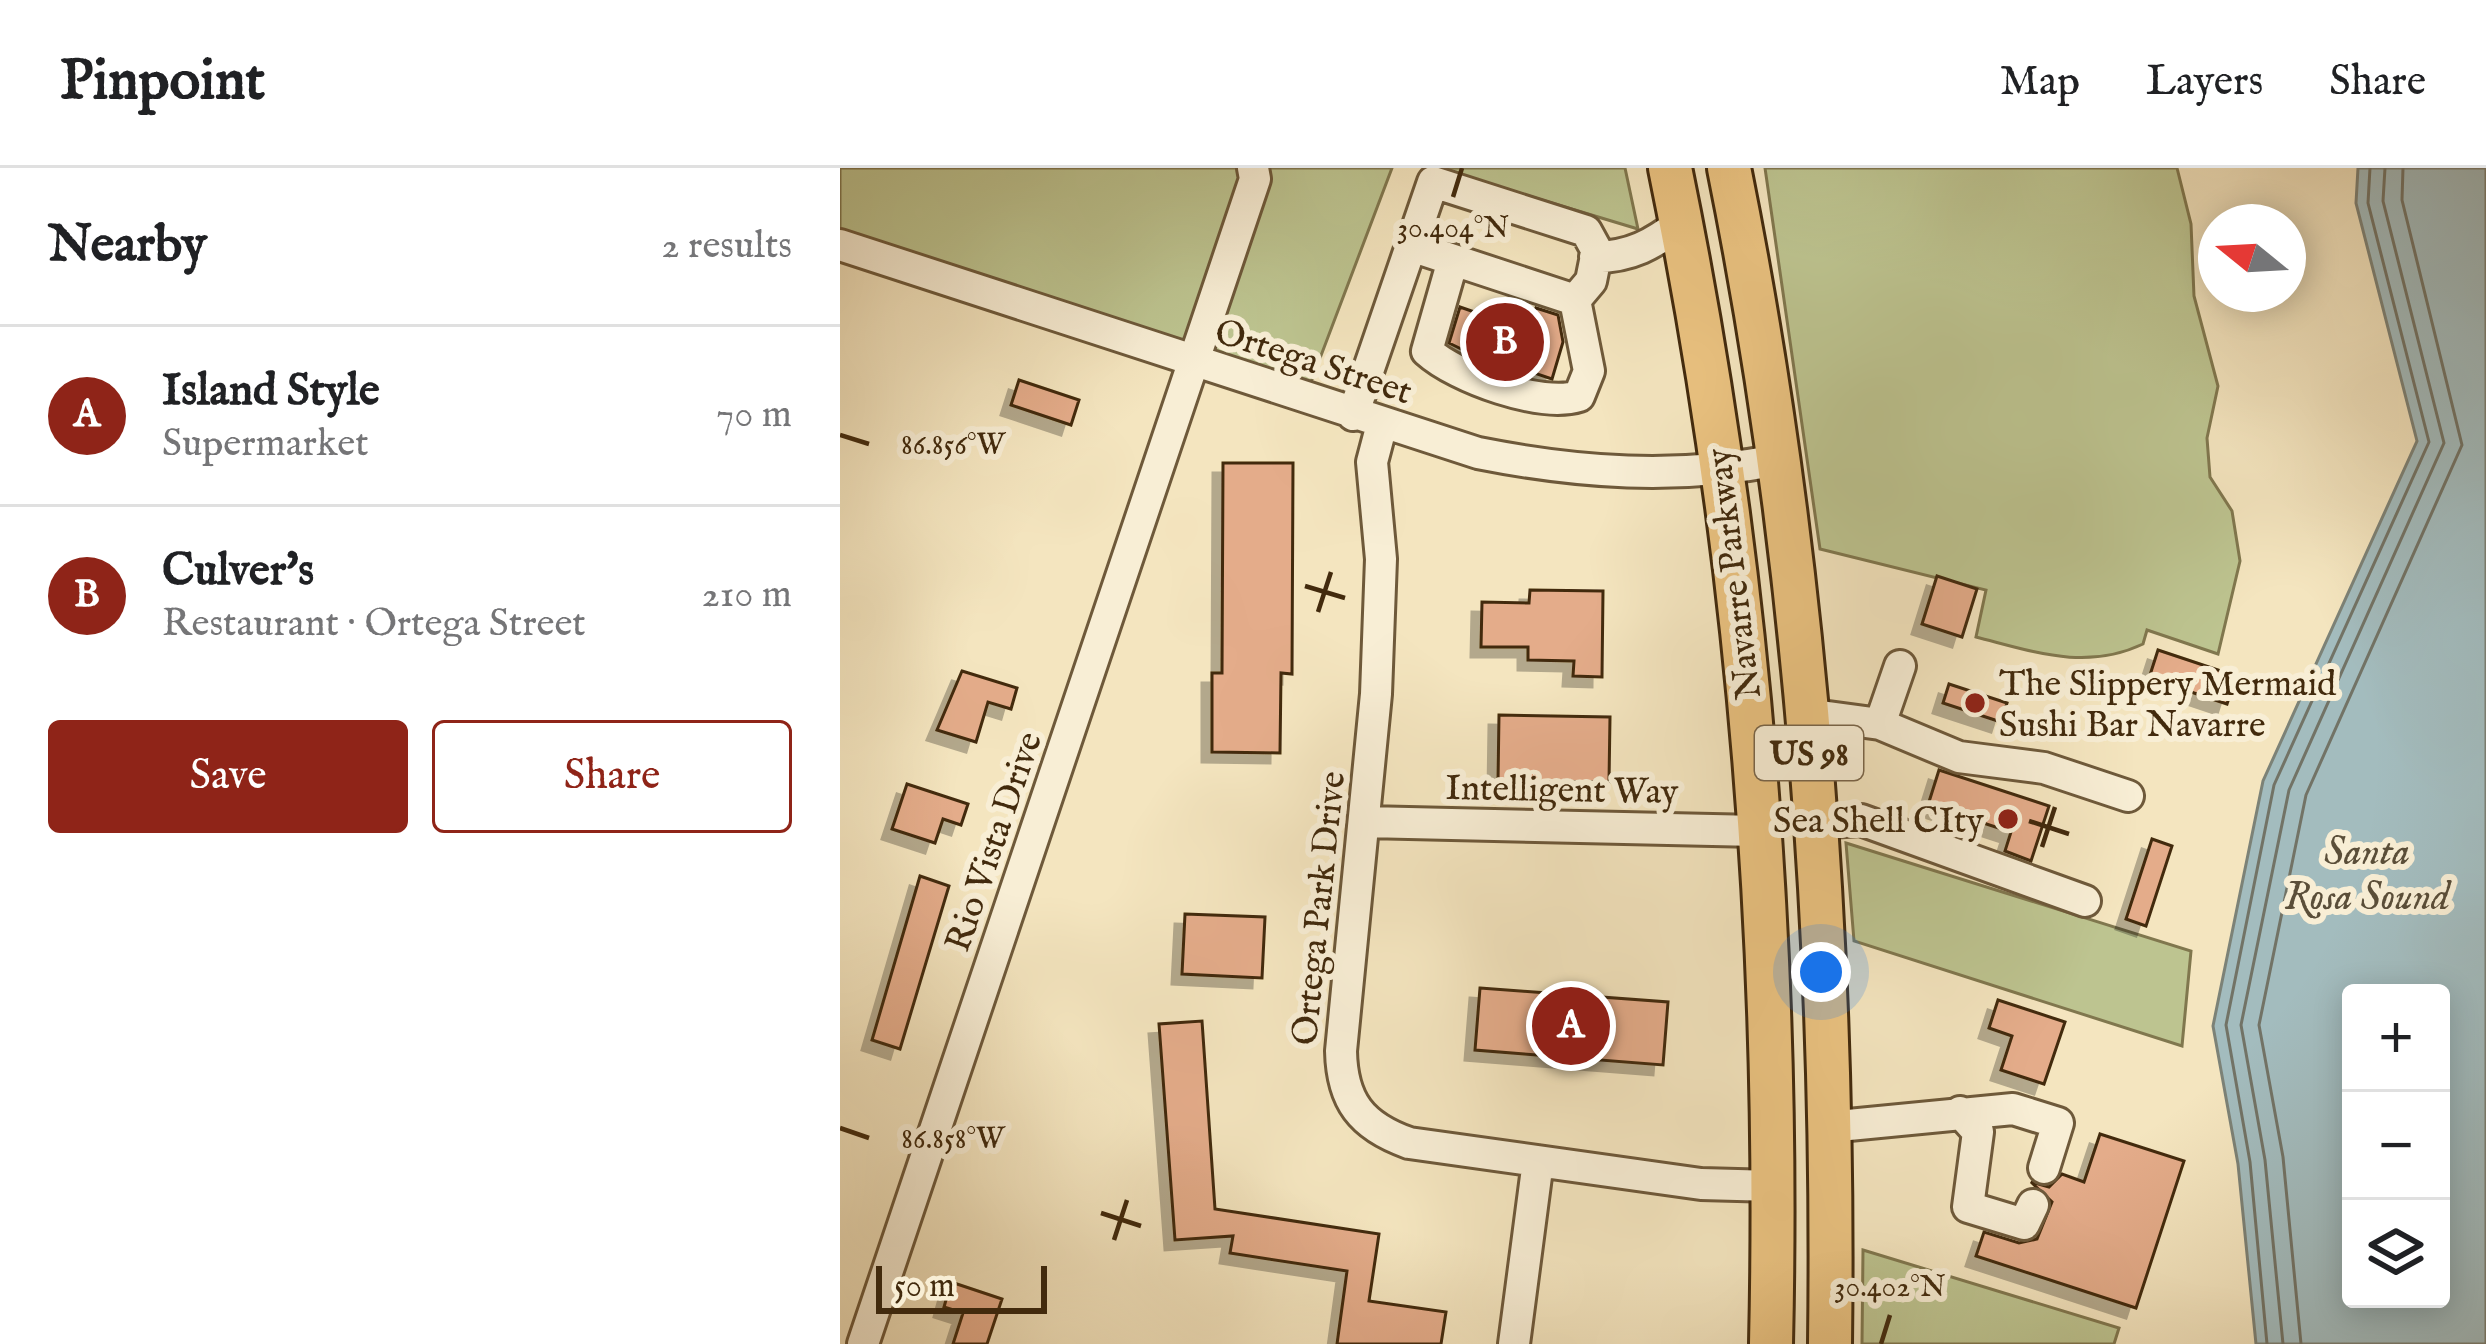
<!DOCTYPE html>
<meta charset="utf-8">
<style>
body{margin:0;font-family:"IM FELL English",serif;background:#f6f6f6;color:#202124}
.controls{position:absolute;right:36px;bottom:36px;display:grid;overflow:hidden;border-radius:12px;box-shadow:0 6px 30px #0003}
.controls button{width:108px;height:108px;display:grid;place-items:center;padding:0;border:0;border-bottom:3px solid #e0e0e0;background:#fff;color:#202124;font:60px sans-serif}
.compass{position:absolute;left:1358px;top:36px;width:108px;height:108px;border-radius:50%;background:#fff;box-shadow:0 6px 30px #0003;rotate:288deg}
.scale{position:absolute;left:36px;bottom:30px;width:171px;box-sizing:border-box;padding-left:12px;border:6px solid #422a0d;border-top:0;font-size:33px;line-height:42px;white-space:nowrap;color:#422a0d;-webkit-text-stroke:9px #f8eed5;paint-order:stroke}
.you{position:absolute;left:981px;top:804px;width:42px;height:42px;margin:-30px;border:9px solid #fff;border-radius:50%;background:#1a73e8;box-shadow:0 0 0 18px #1a73e833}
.badge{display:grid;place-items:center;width:78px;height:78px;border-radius:50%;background:#8f2418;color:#fff;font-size:39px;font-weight:700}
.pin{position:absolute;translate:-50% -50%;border:6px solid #fff;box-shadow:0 3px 12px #0006}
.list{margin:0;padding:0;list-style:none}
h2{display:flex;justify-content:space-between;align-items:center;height:156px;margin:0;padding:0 48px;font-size:51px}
h2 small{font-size:39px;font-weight:400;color:#757577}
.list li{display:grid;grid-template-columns:78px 1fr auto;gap:36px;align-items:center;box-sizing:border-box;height:180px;padding:0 48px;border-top:3px solid #e0e0e0}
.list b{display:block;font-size:45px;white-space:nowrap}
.list p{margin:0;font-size:39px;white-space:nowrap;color:#757577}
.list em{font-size:39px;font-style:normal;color:#757577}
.actions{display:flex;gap:24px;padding:36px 48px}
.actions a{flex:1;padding:27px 0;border:3px solid #8f2418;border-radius:12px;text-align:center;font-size:42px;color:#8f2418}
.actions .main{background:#8f2418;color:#fff}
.icon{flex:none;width:66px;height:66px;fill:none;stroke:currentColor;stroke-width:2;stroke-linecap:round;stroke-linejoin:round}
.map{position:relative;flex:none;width:1646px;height:1176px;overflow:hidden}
header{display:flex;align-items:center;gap:72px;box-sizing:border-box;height:168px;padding:0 60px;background:#fff;border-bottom:3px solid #e0e0e0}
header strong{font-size:57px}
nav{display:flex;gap:66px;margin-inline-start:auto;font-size:42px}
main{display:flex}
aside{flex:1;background:#fff}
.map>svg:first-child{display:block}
</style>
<header>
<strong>Pinpoint</strong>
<nav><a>Map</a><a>Layers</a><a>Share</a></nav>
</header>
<main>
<aside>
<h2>Nearby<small>2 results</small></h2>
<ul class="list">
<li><span class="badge">A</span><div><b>Island Style</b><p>Supermarket</p></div><em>70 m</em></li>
<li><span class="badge">B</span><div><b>Culver's</b><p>Restaurant · Ortega Street</p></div><em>210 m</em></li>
</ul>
<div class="actions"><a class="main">Save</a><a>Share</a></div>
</aside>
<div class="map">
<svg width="1646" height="1176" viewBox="0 0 1646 1176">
<defs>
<filter id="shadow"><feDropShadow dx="-10" dy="10" stdDeviation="0" flood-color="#0004"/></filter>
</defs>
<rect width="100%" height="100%" fill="#f4e5bf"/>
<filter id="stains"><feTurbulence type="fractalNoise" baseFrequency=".00167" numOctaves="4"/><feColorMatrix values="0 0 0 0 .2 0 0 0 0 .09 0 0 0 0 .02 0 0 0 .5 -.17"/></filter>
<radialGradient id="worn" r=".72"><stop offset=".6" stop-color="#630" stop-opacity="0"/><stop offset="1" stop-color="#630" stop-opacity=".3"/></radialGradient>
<!-- green -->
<path fill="#bdc490" stroke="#80774e" stroke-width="3" d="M0,0H552L471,214L0,65Z
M596,0H785L798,61Z
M925,0H1337L1351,56L1354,128L1378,218L1367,270L1370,309L1392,343L1400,393L1378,486L1307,462L1303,476C1246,503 1195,484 1136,469L1146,422L980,381Z
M1006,675L1351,783L1342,878L1014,773Z
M1023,1082L1279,1160L1274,1176H1022Z"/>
<!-- water -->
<path fill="#a3bcbe" stroke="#7c8277" stroke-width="3" fill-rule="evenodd" d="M1518,0H1646V1176H1416L1398,996L1373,858L1423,613L1577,273L1516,35ZM1511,825H1601V1131H1511Z"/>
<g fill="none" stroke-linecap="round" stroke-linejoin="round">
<!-- shore -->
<path stroke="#727366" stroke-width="3" d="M1427,1176L1410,994L1386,857L1434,617L1589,274L1528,35L1530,0
M1443,1176L1425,992L1401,857L1449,622L1604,275L1543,33L1545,0
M1461,1176L1443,989L1419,857L1466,627L1622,277L1562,32L1563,0"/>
</g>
<!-- building -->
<path fill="#e4ac8a" stroke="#422a0d" stroke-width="3" filter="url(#shadow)" d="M620,139L689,163L696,140L718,147L723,174L712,211L656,192L654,197L609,175Z
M179,212L239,232L231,257L171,237Z
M383,295H453L452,506L441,505L440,585L372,584V505H382Z
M1097,408L1137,421L1122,469L1082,456Z
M690,422L763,423L762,509L733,508L734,493L688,492V479H641L642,434L689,435Z
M1318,482L1396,508L1387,536L1309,510Z
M122,503L177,520L171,541L148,534L136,574L97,562Z
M1109,516L1167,535L1161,554L1103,535Z
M659,547L770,549L769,614L658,613Z
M1099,602L1209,638L1191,693L1165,683L1171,664L1088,637Z
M67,616L128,636L121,657L103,651L95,675L52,661Z
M1312,671L1332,678L1306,758L1286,751Z
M80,708L109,718L60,881L32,872Z
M345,746L425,749L422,810L342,806Z
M640,820L828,834L823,897L635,882Z
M1158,832L1225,854L1204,916L1161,902L1172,868L1149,860Z
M362,853L375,1041L539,1066L529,1133L606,1144L601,1176H497L507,1103L390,1085L393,1068L335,1072L319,856Z
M1260,966L1344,993L1296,1140L1136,1088L1144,1064L1179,1075L1197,1071L1212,1034L1191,1014L1209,1019L1222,1006L1244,1014Z
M111,1114L162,1131L147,1176H113L123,1145L104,1139Z"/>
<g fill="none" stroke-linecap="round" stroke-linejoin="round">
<defs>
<path id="minor" d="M0,77L638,285C739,305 836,312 938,292
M755,89C791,89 813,76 841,55
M613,92L587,183C617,210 701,240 739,228L749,203L735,132
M513,247L593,14L746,63L757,83L751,113L735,132L571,78
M542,256L532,294L541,391L536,526L501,883C502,933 521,958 569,975L861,1016L934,1018
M966,546L1040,556L1119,589L1204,600L1288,628
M1040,556L1060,498
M526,654L917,663
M974,655L1021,652L1245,733
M1120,944L1138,964L1128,1039L1184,1056L1193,1037
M988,959L1173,941L1218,955L1204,1000
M23,1176L415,11L413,0
M674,1176L698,993"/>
<path id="highway" d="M830,0C909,385 940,784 931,1176
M889,0C967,386 995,783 990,1176"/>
</defs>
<!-- minor casing -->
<use href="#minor" stroke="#6e593a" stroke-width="36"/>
<!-- highway casing -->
<use href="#highway" stroke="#422a0d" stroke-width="48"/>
<!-- minor -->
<use href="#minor" stroke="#f8eed5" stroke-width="30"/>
<!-- highway -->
<use href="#highway" stroke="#eac280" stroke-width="42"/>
</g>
<!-- ticks -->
<path fill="none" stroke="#422a0d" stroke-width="4.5" d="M613,29L622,0M0,267L29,276M465,418L505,430M478,444L491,404M1189,653L1229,666M1202,679L1215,639M0,960L29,970M261,1045L301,1058M274,1072L287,1032M1041,1176L1050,1147"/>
<!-- markers -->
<g fill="#8f2418" stroke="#f8eed5" stroke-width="4.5">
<circle cx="1135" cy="535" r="12"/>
<circle cx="1168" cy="651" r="12"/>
</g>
<g text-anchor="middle" stroke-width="12" stroke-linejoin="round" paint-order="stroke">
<!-- shield labels -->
<rect fill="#f8eed5" stroke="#796549" stroke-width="3" x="915" y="558" width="108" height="54" rx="9"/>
<g font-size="33" font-weight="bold" fill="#422a0d">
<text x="969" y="597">US 98</text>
</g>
<!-- street labels -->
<g font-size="36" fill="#422a0d" stroke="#f8eed5">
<text transform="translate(474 192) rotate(18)" y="13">Ortega Street</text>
<text transform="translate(892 406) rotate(-97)" y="13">Navarre Parkway</text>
<text transform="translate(722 620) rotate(1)" y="13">Intelligent Way</text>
<text transform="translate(152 673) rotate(-71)" y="13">Rio Vista Drive</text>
<text transform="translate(477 740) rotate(-84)" y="13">Ortega Park Drive</text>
</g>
<!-- poi labels -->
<g font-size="36" fill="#422a0d" stroke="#f8eed5" text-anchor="start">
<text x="1159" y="527">The Slippery Mermaid<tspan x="1159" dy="41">Sushi Bar Navarre</tspan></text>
<text x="1144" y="664" text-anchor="end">Sea Shell CIty</text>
</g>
<!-- water labels -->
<g font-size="39" font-style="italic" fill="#5a4e39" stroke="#f8eed5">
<text x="1527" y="696">Santa<tspan x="1527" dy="45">Rosa Sound</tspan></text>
</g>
</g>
<g font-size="30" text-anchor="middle" fill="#422a0d" stroke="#f8eed5" stroke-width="12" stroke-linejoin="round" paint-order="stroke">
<text x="613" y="69">30.404°N</text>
<text x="113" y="286">86.856°W</text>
<text x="113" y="980">86.858°W</text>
<text x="1050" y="1128">30.402°N</text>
</g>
<rect width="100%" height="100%" filter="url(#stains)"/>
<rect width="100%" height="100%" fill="url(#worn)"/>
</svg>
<div class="controls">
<button>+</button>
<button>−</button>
<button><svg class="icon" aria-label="layers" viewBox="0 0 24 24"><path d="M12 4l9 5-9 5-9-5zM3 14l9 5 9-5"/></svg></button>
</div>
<svg class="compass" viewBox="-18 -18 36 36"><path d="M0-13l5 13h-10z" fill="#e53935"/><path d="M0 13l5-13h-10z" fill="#757577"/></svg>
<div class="scale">50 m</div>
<div class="you"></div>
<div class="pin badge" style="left:731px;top:858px">A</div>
<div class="pin badge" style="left:665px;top:174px">B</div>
</div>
</main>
